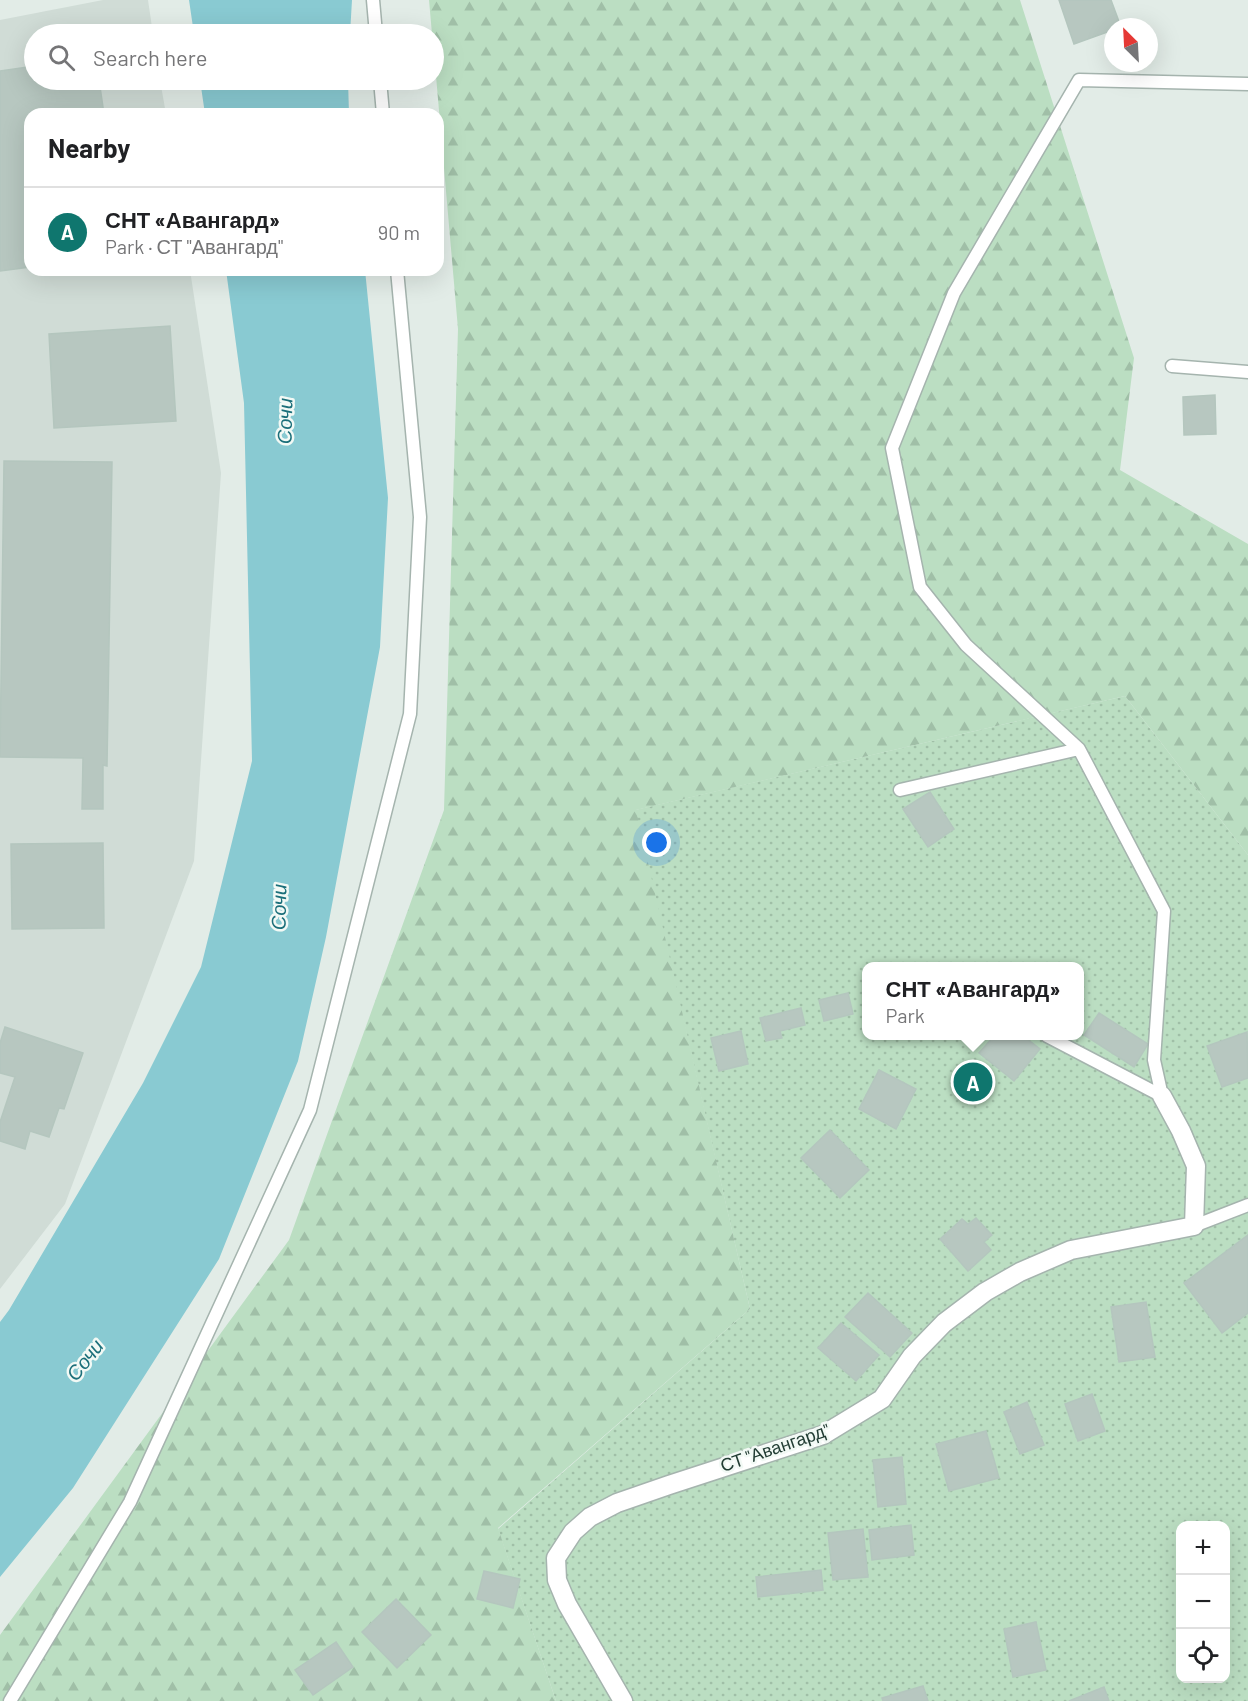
<!DOCTYPE html>
<meta charset="utf-8">
<style>
body{margin:0;font-family:Barlow,sans-serif;background:#f2f2f2;color:#202124}
.controls{position:absolute;right:18px;bottom:18px;display:grid;overflow:hidden;border-radius:12px;box-shadow:0 6px 24px #0002}
.controls button{width:54px;height:54px;display:grid;place-items:center;padding:0;border:0;border-bottom:2px solid #e0e0e0;background:#fff;color:#202124;font:30px sans-serif}
.compass{position:absolute;left:1104px;top:18px;width:54px;height:54px;border-radius:50%;background:#fff;box-shadow:0 6px 24px #0002;rotate:336deg}
.you{position:absolute;left:657px;top:843px;width:21px;height:21px;margin:-15px;border:4px solid #fff;border-radius:50%;background:#1a73e8;box-shadow:0 0 0 9px #1a73e833}
.badge{display:grid;place-items:center;width:39px;height:39px;border-radius:50%;background:#0f766e;color:#fff;font-size:20px;font-weight:700}
.pin{position:absolute;translate:-50% -50%;border:3px solid #fff;box-shadow:0 2px 6px #0006}
.popup{position:absolute;left:862px;top:962px;width:222px;height:78px;box-sizing:border-box;display:grid;place-content:center;border-radius:12px;background:#fff;filter:drop-shadow(0 2px 4px #0005);font-size:20px;white-space:nowrap;color:#757577}
.popup b{font-size:22px;color:#202124}
.popup::after{content:'';position:absolute;left:50%;top:100%;margin-left:-12px;border:12px solid transparent;border-top-color:#fff}
.list{margin:0;padding:0;list-style:none}
h2{display:flex;justify-content:space-between;align-items:center;height:78px;margin:0;padding:0 24px;font-size:26px}
h2 small{font-size:20px;font-weight:400;color:#757577}
.list li{display:grid;grid-template-columns:39px 1fr auto;gap:18px;align-items:center;box-sizing:border-box;height:90px;padding:0 24px;border-top:2px solid #e0e0e0}
.list b{display:block;font-size:22px;white-space:nowrap}
.list p{margin:0;font-size:20px;white-space:nowrap;color:#757577}
.list em{font-size:20px;font-style:normal;color:#757577}
.icon{flex:none;width:33px;height:33px;fill:none;stroke:currentColor;stroke-width:2;stroke-linecap:round;stroke-linejoin:round}
.map{position:relative;flex:none;width:1248px;height:1701px;overflow:hidden}
.search{position:absolute;background:#fff;box-shadow:0 6px 24px #0002;left:24px;top:24px;width:420px;height:66px;display:flex;align-items:center;gap:15px;box-sizing:border-box;padding:0 21px;border-radius:33px;color:#757577;font-size:22px}
.panel{position:absolute;background:#fff;box-shadow:0 6px 24px #0002;left:24px;top:108px;width:420px;height:168px;border-radius:18px}
.map>svg:first-child{display:block}
</style>
<div class="map">
<svg width="1248" height="1701" viewBox="0 0 1248 1701">
<defs>
<pattern id="grass-dots" width="8" height="8" patternUnits="userSpaceOnUse" patternTransform="scale(1.5)"><rect width="8" height="8" fill="#bbdec2"/><path d="M2 2h.1M6 6h.1" fill="none" stroke="#a0bfa7" stroke-width="1.8" stroke-linecap="round"/></pattern>
<pattern id="forest-firs" width="22" height="20" patternUnits="userSpaceOnUse" patternTransform="scale(1.5)"><rect width="22" height="20" fill="#bbdec2"/><path d="M5 1l3.5 6h-7zM16 11l3.5 6h-7z" fill="#a0bfa7"/></pattern>
</defs>
<rect width="100%" height="100%" fill="#e2ece7"/>
<!-- built -->
<path fill="#d0dcd6" d="M103,0H148L153,34H34V80H160L166,114H30V270H190L221,473L194,861L65,1204L0,1289V20Z"/>
<!-- grass -->
<path fill="url(#grass-dots)" fill-rule="evenodd" d="M1125,696L1248,855V1701H556L498,1529L750,1309L635,810ZM866,966H1080V1036H866ZM1180,1526H1226V1678H1180Z"/>
<!-- forest -->
<path fill="url(#forest-firs)" d="M429,0H1020L1134,358L1120,470L1248,544V855L1125,696L636,810L750,1309L498,1528L556,1701H0V1635L289,1240L444,810L458,329L434,53V34H432Z"/>
<!-- water -->
<path fill="#89cad2" d="M189,0H352L350,34H194Z
M200,80H348L349,114H205Z
M226,270H365L388,498L380,647L326,937L298,1061L219,1259L73,1488L0,1577V1322L9,1310L143,1083L201,967L252,761L244,403Z"/>
<!-- building -->
<path fill="#b7c7c0" stroke="#b4c6be" stroke-width="1.5" d="M1059,0H1111L1121,27H1113V30L1074,44Z
M34,66V80H99L104,114H30V267L0,271V71Z
M170,326L176,421L54,428L49,334Z
M1215,395L1216,434L1184,435L1183,397Z
M4,461L112,462L107,766L103,765V809H82L83,758L0,757Z
M930,792L954,829L928,847L903,809Z
M103,843L104,928L12,929L11,844Z
M848,993L853,1014L824,1021L819,1000Z
M801,1008L805,1025L780,1031L782,1038L766,1041L760,1018Z
M1099,1013L1148,1044L1134,1067L1084,1035Z
M5,1027L83,1053L64,1109L59,1108L49,1137L30,1131L25,1149L0,1141V1122L15,1077L0,1073V1043Z
M741,1031L748,1064L719,1071L711,1038Z
M1247,1032L1248,1078L1222,1087L1207,1046Z
M994,1036H1023L1040,1049L1014,1081L979,1053Z
M879,1070L916,1089L896,1129L859,1109Z
M830,1130L869,1170L840,1198L801,1158Z
M976,1218L992,1235L984,1242L991,1250L968,1271L940,1239L962,1219L968,1224Z
M1248,1235V1313L1222,1333L1184,1283Z
M868,1293L912,1333L890,1357L845,1317Z
M1146,1302L1155,1357L1119,1362L1111,1307Z
M841,1323L879,1355L856,1381L818,1348Z
M1092,1394L1105,1431L1078,1441L1065,1404Z
M1027,1402L1044,1445L1020,1454L1004,1412Z
M986,1431L999,1478L949,1491L936,1444Z
M902,1457L906,1504L878,1507L873,1460Z
M911,1525L914,1555L872,1560L869,1530Z
M863,1529L868,1577L833,1580L828,1533Z
M821,1570L823,1590L758,1597L756,1577Z
M484,1571L520,1579L513,1608L477,1599Z
M396,1599L431,1635L397,1668L362,1632Z
M1036,1622L1046,1670L1013,1677L1004,1629Z
M336,1642L353,1667L313,1695L295,1670Z
M923,1686L928,1701H883L882,1698Z
M1104,1687L1109,1701H1069Z"/>
<g fill="none" stroke-linecap="round" stroke-linejoin="round">
<defs>
<path id="service" d="M373,0L376,34
M380,80L383,114
M1172,366L1248,372
M1079,749L966,645L920,587L892,448L954,293L1079,80L1248,84
M900,790L1079,749L1164,911L1154,1060L1162,1096
M1047,1036L1162,1096
M1194,1226L1248,1205
M10,1701L130,1502L310,1110L410,714L420,517L397,270"/>
<path id="minor" d="M623,1701L567,1604L557,1580L556,1558L573,1532L590,1517L617,1503L669,1485L823,1435L882,1399L912,1356L944,1323L985,1292L1020,1272L1071,1250L1194,1226L1196,1166L1181,1131L1162,1096"/>
</defs>
<!-- service casing -->
<use href="#service" stroke="#a5b4ae" stroke-width="15"/>
<!-- minor casing -->
<use href="#minor" stroke="#a5b4ae" stroke-width="21"/>
<!-- service -->
<use href="#service" stroke="#fff" stroke-width="12"/>
<!-- minor -->
<use href="#minor" stroke="#fff" stroke-width="18"/>
</g>
<g text-anchor="middle" stroke-width="5" stroke-linejoin="round" paint-order="stroke">
<!-- street labels -->
<g font-size="18" fill="#223d34" stroke="#f2f9f5">
<text transform="translate(775 1448) rotate(-19)" y="6">СТ "Авангард"</text>
</g>
<!-- water labels -->
<g font-size="20" font-style="italic" fill="#1b6f7a" stroke="#f2f9f5">
<text transform="translate(285 421) rotate(-89)" y="7">Сочи</text>
<text transform="translate(279 907) rotate(-89)" y="7">Сочи</text>
<text transform="translate(85 1360) rotate(-52)" y="7">Сочи</text>
</g>
</g>
</svg>
<div class="controls">
<button>+</button>
<button>−</button>
<button><svg class="icon" aria-label="locate" viewBox="0 0 24 24"><circle cx="12" cy="12" r="6"/><path d="M12 2v4M12 18v4M2 12h4M18 12h4"/></svg></button>
</div>
<svg class="compass" viewBox="-18 -18 36 36"><path d="M0-13l5 13h-10z" fill="#e53935"/><path d="M0 13l5-13h-10z" fill="#757577"/></svg>
<div class="you"></div>
<div class="pin badge" style="left:973px;top:1082px">A</div>
<div class="popup"><b>СНТ «Авангард»</b>Park</div>
<div class="search"><svg class="icon" aria-label="search" viewBox="0 0 24 24"><circle cx="10" cy="10" r="6"/><path d="M15 15l6 6"/></svg>Search here</div>
<section class="panel">
<h2>Nearby<small></small></h2>
<ul class="list">
<li><span class="badge">A</span><div><b>СНТ «Авангард»</b><p>Park · СТ &quot;Авангард&quot;</p></div><em>90 m</em></li>
</ul>
</section>
</div>
